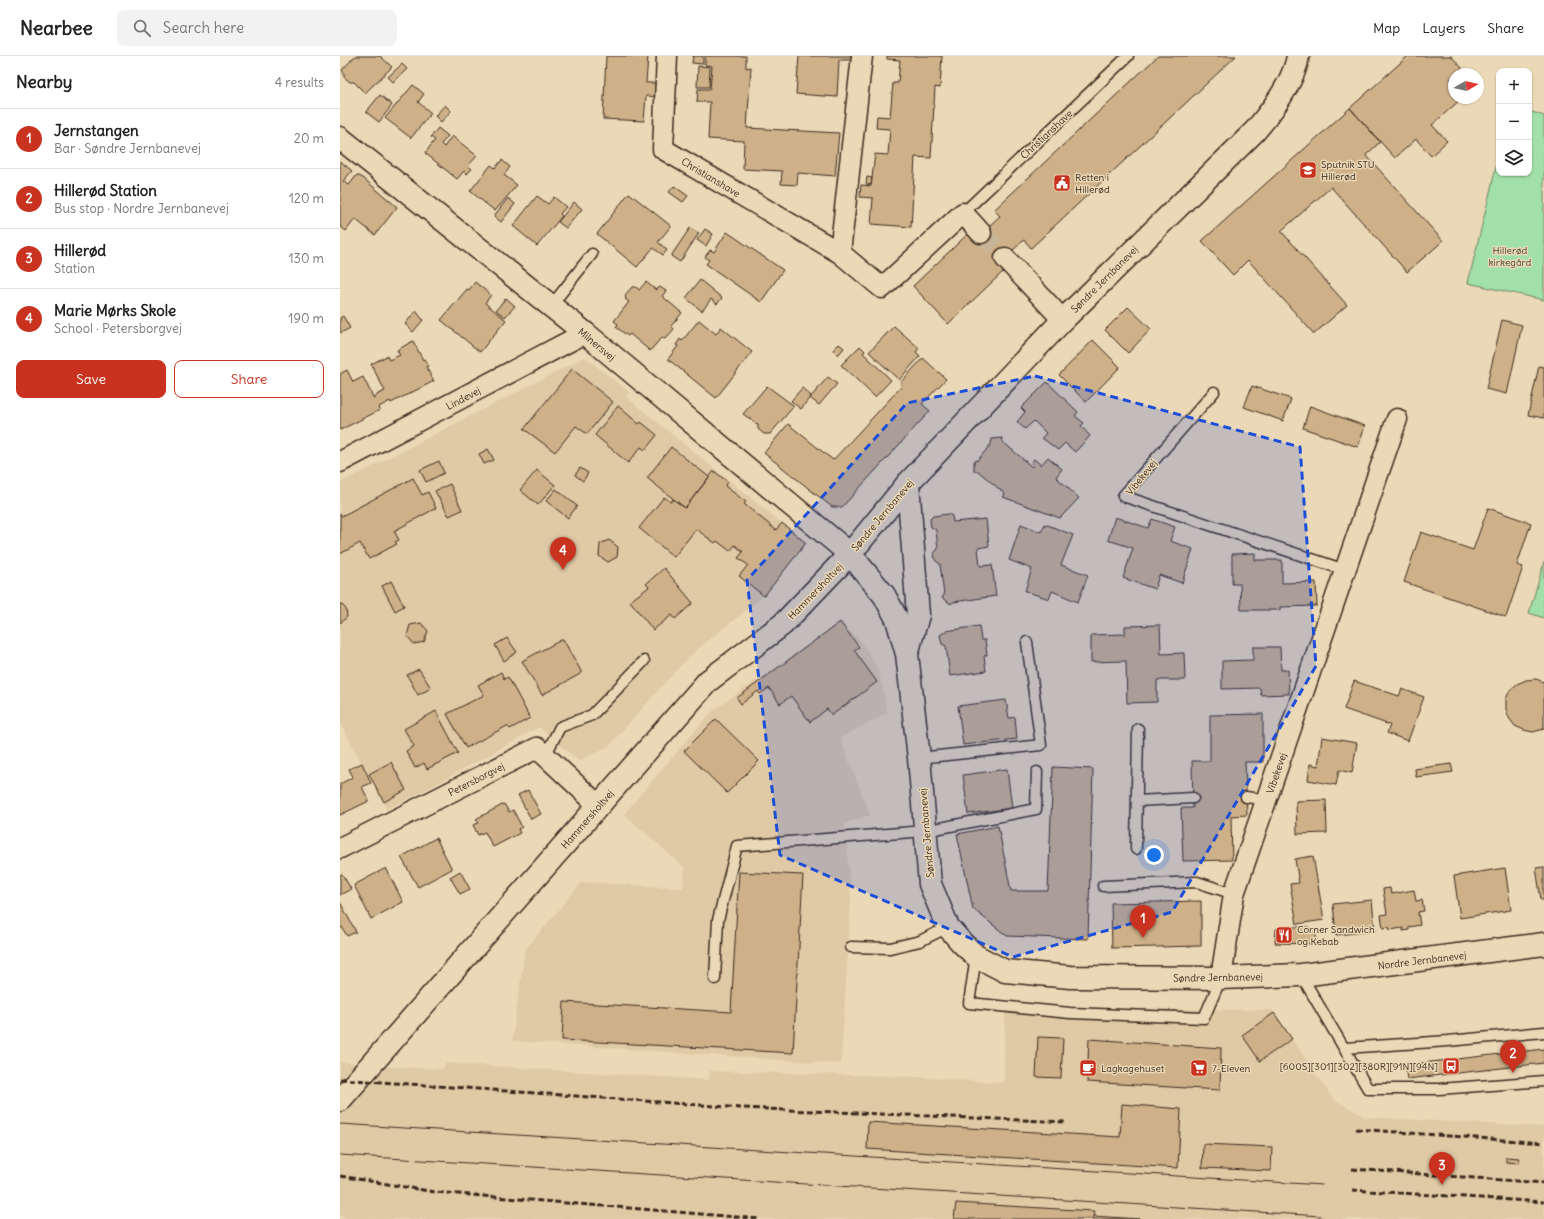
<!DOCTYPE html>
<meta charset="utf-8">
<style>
body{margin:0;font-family:Delius,sans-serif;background:#f2f2f2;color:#222}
.controls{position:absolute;right:12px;top:12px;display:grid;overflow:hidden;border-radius:8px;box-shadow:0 1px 3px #0004}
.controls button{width:36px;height:36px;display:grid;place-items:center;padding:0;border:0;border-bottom:1px solid #e0e0e0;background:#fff;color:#222;font:20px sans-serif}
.compass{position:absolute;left:1108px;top:12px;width:36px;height:36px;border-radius:50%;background:#fff;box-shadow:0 1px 3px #0004;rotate:81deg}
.you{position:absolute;left:814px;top:799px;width:14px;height:14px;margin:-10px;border:3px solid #fff;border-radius:50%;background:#1a73e8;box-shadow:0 0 0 6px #1a73e833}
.badge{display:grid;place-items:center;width:26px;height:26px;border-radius:50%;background:#c8321e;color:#fff;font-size:13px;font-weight:700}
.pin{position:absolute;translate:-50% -33px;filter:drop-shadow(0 1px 2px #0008)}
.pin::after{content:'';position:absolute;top:21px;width:14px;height:12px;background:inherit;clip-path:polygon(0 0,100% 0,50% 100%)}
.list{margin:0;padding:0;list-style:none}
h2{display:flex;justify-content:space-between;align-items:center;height:52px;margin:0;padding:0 16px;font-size:17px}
h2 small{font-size:13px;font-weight:400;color:#767676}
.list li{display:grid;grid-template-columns:26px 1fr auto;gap:12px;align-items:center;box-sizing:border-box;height:60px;padding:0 16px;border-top:1px solid #e0e0e0}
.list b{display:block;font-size:15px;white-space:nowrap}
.list p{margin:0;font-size:13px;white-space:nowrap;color:#767676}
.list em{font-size:13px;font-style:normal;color:#767676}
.actions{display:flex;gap:8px;padding:12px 16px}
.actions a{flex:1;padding:9px 0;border:1px solid #c8321e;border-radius:8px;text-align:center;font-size:14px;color:#c8321e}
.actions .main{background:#c8321e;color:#fff}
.icon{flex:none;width:22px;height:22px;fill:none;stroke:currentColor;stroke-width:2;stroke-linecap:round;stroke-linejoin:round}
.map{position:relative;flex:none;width:1204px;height:1163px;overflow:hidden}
header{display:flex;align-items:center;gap:24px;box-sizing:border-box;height:56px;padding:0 20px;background:#fff;border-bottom:1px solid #e0e0e0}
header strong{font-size:19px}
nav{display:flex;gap:22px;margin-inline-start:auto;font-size:14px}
.search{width:280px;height:36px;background:#f2f2f2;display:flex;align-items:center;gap:10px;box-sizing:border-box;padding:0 14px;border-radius:8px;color:#767676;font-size:15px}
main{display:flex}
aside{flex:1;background:#fff}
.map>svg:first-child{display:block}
</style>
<header>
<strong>Nearbee</strong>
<div class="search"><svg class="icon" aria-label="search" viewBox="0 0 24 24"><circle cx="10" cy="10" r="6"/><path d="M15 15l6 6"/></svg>Search here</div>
<nav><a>Map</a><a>Layers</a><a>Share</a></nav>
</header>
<main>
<aside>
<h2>Nearby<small>4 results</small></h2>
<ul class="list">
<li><span class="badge">1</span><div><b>Jernstangen</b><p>Bar · Søndre Jernbanevej</p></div><em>20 m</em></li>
<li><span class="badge">2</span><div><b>Hillerød Station</b><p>Bus stop · Nordre Jernbanevej</p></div><em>120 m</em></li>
<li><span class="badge">3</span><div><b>Hillerød</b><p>Station</p></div><em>130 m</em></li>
<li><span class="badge">4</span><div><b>Marie Mørks Skole</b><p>School · Petersborgvej</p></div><em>190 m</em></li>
</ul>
<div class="actions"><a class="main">Save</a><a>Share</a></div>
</aside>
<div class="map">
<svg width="1204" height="1163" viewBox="0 0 1204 1163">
<rect width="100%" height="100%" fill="#ebd8b6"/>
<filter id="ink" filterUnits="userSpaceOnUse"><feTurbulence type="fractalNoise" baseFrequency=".025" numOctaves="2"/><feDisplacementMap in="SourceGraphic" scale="8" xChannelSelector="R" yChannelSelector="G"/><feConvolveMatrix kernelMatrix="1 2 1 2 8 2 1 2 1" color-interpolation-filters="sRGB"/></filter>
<g filter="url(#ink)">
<!-- built -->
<path fill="#e0c9a5" d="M245,301L289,336L286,341L466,487L424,540L355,595L340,610L269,690L239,705L199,671L78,738L47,753L0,667V427Z
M500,566L520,584L535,608L542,628L547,657L500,682L530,759L505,767L511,846L501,1008L172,985L185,894L242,826L343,832L345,812L284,758L358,671L374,654Z
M665,951L932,954L993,1043L1025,1061L1204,1071V1163H9L0,1159V1006L54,1011L103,1013L105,1007L369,1024L370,1015L579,1021L664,1027Z"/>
<!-- green -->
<path fill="#a1e0a8" stroke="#6e8563" d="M1189,55L1204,60V244L1128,227L1159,99V117H1189Z
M1204,506V562L1189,557Z"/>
<!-- building -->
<path fill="#cfb189" stroke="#3b2a1e" d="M15,0H40L52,11L25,37L14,26H10L4,21V17L2,14Z
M266,0H308L306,27H319V41L306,40L304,65L263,63Z
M353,0H363V8L352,7Z
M365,0H406V12L411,11L407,72L499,77L495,120L458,117L457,129L441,128L442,115L403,113L404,85L368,83L370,46H357L358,33H370L372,10L365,9Z
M459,0H513L512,4H499L497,41L456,38Z
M547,0H602L600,32L595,31L591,102L575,101L571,171L531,168L533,142L520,141L521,129L531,130L535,98L548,99L550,73L536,72L537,60L550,61L553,27H558L560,4L547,3Z
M818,0H896L691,192L684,184L661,205L667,212L608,268L573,230L632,174L638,180L660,160L654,154Z
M1068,0H1111L1122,12L1110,23L1114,27V42H1122L1092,69L1107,85L1091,100L1076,83L1055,102L1010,52Z
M62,8L67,13L53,26L48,21Z
M358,10L370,11L369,31H357Z
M73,29L84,38L78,46L91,57L71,82L45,62Z
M40,39L52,49L39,66L26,56Z
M105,49L111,55L101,66L95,60Z
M1010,52L1040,86L1026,99L1103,185L1067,216L991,131L941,175L1007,249L974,278L908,204L893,219L862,185Z
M98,72L108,80L101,88L104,91L112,80L137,100L128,110L132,113L127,118L124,115L117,123L85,97L95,84L91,81Z
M162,104L170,111L164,119L177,129L155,155L130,135L151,109L155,112Z
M0,105L12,115L3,125L9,129L17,119L23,122L57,151L35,179L15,163L6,175L0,170Z
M527,121L532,122L531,129L526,128Z
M334,130L348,140L343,146L329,136Z
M289,137L331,170L318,186L327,194L323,199L313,192L297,211L257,178Z
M197,140L208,148L214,141L226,151L220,158L222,160L197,190L173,170Z
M168,142L175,148L161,166L154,160Z
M234,146L242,153L226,172L218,166Z
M350,172L359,177L340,206L331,200Z
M365,173L373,178L366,190L357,184Z
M387,176L443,214L421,246L366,208L369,204L365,201L370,194L374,196Z
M360,224L382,242L377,248L371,243L362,255L346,242Z
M135,226L151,239L145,247L166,264L140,296L101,264L127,233L129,234Z
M306,226L316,234L320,231L326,235L322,240L342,257L331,270L334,273L325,283L322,281L310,295L290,278L288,280L276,271L278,268L274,265L289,246L286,244L285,239L292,231H296L299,234Z
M166,242L175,250L165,261L156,254Z
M788,251L811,273L788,297L765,274Z
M76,255L83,264L73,276L65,268Z
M3,260L10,272L1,277L0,275V262Z
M359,264L376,278L381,271L412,296L376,342L328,303L338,290L336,289L340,283L342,285Z
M1162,264L1182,269L1167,338L1146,333Z
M554,270L579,292L576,296L580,300L559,324L529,296Z
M753,284L780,311L746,346L719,319Z
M73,285L83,304L85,303L88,310L86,311L94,325L51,347L50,345L39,351L40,354L0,374V318L7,314L13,326L23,321L34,343L38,338L45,335L31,308L47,300L49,304L60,299L57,294Z
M499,288L504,292L498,299L493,294Z
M520,290L525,295L523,297L551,324L535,341L501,309Z
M583,302L606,323L582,348L590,355L502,451H492L424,397L448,368L493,404L562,330L560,327Z
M1199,310L1204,311V362L1188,359Z
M232,313L273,346L247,378L236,370L215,396L184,373Z
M488,321L497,328L479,349L470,342Z
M707,326L738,356L735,360L744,367L741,370L750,380L735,396L725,387L718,394L702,382L706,377L694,365L685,373L677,366L685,356L681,352Z
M427,330L454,350L430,378H424L418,373V369L403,358Z
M912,330L951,343L943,365L904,351Z
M462,332L471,340L461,353L451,345Z
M278,350L299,368L301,366L317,379L305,394L301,391L288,407L255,379Z
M970,350L1025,370L1018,391L963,372Z
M662,382L663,386L692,411L694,409L691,407L694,403L701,409L708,401L722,413L716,421L739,442L720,462L663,441L665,438L638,415H634V405L638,404L651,388L652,383Z
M331,391L369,421L345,452L307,422Z
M148,393L154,404L144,408L139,398Z
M99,405L104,417L86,426L80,414Z
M240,412L248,417L243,425L235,419Z
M197,414L215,429L198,449L180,434Z
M374,415L388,426L385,430L406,446L404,448L436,474L442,467L466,487L424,540L399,520L408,509L398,502L403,496L395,489L390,495L377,485L375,487L356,473L334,501L299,472L324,441L331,446L333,443L345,452Z
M73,422L82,439L88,436L96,452L54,475L59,484L55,486L57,488L29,503L20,487L0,498V458L2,460Z
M110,428L122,454L109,460L95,435Z
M216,433L237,450L228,462L206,445Z
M1148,452L1191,467L1177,509L1183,511L1166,561L1064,526L1081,476L1133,494Z
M609,458L612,460L613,466L646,463L649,490L638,492L640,510L652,509L656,540L613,546L611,548L602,542L604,539L600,508L595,504L594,497L598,493L596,474L591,471L590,463L593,460Z
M775,461L808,472L812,463L835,471L830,485L853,493L842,527L819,519L815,533L783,522L793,492L768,484Z
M681,468L701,476L705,468L733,479L721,509L748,519L738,546L712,535L709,543L685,535L692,513L669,504Z
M269,484L278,491L277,501L268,506L259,500L260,488Z
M915,497V504H942V527L976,526L977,550L940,551V554H901L900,528H892V498Z
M324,512L353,547L335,563L332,559L313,574L290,545L309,531L306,528Z
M51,525L64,550L55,555L42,530Z
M0,547L6,553L7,561L0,567Z
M500,566L519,591L514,594L537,626L492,659L487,653L470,666L451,640L440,648L429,632L420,638L418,635L401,648L397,642Z
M81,567L88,575L84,586L74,588L67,580L70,569Z
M820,569L821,598L844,597L845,624H817V646L787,647L786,605L751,606V579L785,578V570Z
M639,570L641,584H645L647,599L644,600L646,615L610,620L606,590L602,588L600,579L606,575Z
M167,582L177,596L164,605L155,589Z
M223,583L242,617L202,639L182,605Z
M913,591H940L941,614H948L949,638L921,639L920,632L882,633V605L913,604Z
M79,613L91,632L78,639L67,619Z
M161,616L164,623L168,621L190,662L170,673L167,670L126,692L107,658L144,639L138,629Z
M1196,623L1204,626V673L1193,676L1184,674L1175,670L1169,662L1166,653V643L1170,634L1177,628L1186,624Z
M1014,625L1059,640L1062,633L1084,641L1068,685L1047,677L1050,669L1004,653Z
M666,644L669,662L675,661L677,683L623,689L618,650Z
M96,655L118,697L87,713L84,707L75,712L66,695L74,690L64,673Z
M923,658V706H905L907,759L891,760L892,804L843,805L841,752H853L852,705H870V659Z
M376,663L419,705L387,737L344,695Z
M982,681L1017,687L1012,717L999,714L996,729L968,724L970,708L978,710Z
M51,706L66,734L44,746L29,718Z
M22,707L31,727L22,731L29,745L0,759V728L13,721L9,713Z
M1111,708L1113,716L1076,721L1075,713Z
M713,711L753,713L748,883L667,880L633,853L617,778L658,770L671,835H708Z
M667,713L672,752L628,758L623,719Z
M188,734L201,758L191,763L178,739Z
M986,744L987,777L957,778L956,745Z
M164,748L169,756L173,754L182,771L178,773L180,777L153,791L145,776L138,779L133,769L139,767L136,763Z
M96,782L112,813L78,831L61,801Z
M973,800L984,864L957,868L950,828L959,827L955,803Z
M1204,811V844H1201L1196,812Z
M46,812L63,846L31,863L14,829Z
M1165,812L1171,854L1120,862L1114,820Z
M120,815L130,833L120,838L110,821Z
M399,816L463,819L453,997L222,984L224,946L391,956Z
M2,818L11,833L0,839V819Z
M1050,832L1051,838L1074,834L1076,845L1082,844L1084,855L1078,856L1080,869L1069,871V874L1063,875V872L1050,874L1049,871L1043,872L1041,859L1047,858L1043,833Z
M1032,844L1035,875L996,879L993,848Z
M861,845V890L772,892L771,847Z
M0,846L16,876L7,880L2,871L0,872Z
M952,871H969L970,874L976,875V888L935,887L936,873L952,874Z
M934,957L952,983L920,1005L902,979Z
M698,981L723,982L721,1022L696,1021Z
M749,983L881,992L880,1034L747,1026Z
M1204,993V1007L1067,1023L1065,1009Z
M782,1048L841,1053L838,1112L527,1093L528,1066L780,1081Z
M863,1088L932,1091L931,1115L862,1112Z
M1166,1101L1179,1102V1107L1166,1106Z
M616,1147L754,1155L753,1163H614Z
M753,1160L800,1163H753Z"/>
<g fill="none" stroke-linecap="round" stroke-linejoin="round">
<!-- minor-tunnel -->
<path stroke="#c8b598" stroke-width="20" stroke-dasharray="20 10" stroke-linecap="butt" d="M641,177L665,202"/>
<defs>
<path id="service" d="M623,157L788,0
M211,250L252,198
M874,336L783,440L1005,514
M205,700L220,671L252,659L304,605
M579,702L701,689L687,586
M906,741L927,744
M797,745L853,742
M796,793L798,673
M763,830L857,826L894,838
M511,891L550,892L580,885L608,871
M636,900L629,947L730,957L864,962L881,922
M961,919L1028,1033H1099L1204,1025
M375,923L378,864L397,790L585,775L696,753L697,716
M1005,992L1108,985L1204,976"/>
<path id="minor" d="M327,0L323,93L500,197L542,232L623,157L641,177
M500,197L522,0
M665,202L723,264
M0,406L245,277
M0,792L197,692L259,750
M881,922L894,838L1057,363"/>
<path id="tertiary" d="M0,82L245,277L510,498L544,539L557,563L567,598L579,702L590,828L608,871L622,887L636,900L665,915L730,921L881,922L961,919L1204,888
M567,598L578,559L568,427
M0,1044L368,625L443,568L510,498L568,427L723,264L915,75C931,56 954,26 958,0"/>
</defs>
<!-- service casing -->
<use href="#service" stroke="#3b2a1e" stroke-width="13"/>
<!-- minor casing -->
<use href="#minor" stroke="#3b2a1e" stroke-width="23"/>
<!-- tertiary casing -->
<use href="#tertiary" stroke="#3b2a1e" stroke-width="25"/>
<!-- service -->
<use href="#service" stroke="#ebd8b6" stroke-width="10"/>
<!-- minor -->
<use href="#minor" stroke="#ebd8b6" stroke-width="20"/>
<!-- tertiary -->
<use href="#tertiary" stroke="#ebd8b6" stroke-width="22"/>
<!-- tram -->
<path stroke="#3b2a1e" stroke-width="1" d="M0,1068L982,1129
M0,1099L981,1160"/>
<!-- rail -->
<path stroke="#3b2a1e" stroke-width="3" stroke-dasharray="6 3" stroke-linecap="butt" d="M0,1023L402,1052L727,1066
M1016,1073L1204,1087
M1012,1113L1204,1127
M0,1120L95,1136L420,1163
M1012,1134L1204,1146"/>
</g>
</g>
<!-- marked area -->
<path fill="#1d4ed8" fill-opacity="0.2" stroke="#1d4ed8" stroke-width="3" stroke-dasharray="8 5" stroke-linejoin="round" d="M695,320L960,391L976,610L832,856L673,901L440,799L407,524L567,347Z"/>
<!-- icons -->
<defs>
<symbol id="school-square" viewBox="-11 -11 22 22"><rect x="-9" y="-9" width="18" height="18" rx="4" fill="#c8321e" stroke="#ebd8b6"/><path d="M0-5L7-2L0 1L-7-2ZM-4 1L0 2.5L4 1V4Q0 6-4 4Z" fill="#fff"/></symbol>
<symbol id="civic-square" viewBox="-11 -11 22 22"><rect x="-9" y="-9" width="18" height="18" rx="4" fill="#c8321e" stroke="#ebd8b6"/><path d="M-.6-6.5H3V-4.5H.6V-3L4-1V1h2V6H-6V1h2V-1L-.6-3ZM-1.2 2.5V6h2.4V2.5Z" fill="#fff"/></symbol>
<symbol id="restaurant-square" viewBox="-11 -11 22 22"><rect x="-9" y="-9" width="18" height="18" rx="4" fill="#c8321e" stroke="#ebd8b6"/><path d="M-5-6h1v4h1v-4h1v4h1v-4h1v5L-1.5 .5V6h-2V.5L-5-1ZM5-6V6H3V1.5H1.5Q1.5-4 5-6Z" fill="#fff"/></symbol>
<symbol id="bus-square" viewBox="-11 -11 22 22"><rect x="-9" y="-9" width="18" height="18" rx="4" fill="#c8321e" stroke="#ebd8b6"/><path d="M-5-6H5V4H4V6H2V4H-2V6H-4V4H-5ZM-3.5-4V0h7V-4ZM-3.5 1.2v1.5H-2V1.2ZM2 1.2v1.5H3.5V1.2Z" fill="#fff"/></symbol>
<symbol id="cafe-square" viewBox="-11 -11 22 22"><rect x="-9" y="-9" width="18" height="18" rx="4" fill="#c8321e" stroke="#ebd8b6"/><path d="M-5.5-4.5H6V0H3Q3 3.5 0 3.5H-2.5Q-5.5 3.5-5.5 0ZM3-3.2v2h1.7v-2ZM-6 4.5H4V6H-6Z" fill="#fff"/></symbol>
<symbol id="supermarket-square" viewBox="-11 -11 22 22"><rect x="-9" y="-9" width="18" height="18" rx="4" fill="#c8321e" stroke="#ebd8b6"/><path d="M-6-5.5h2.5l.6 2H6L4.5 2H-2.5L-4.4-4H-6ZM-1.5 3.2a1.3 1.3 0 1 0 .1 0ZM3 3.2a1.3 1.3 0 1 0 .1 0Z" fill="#fff"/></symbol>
</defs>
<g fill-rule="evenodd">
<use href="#school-square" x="958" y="104" width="20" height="20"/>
<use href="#civic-square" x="712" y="117" width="20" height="20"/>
<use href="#restaurant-square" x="934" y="869" width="20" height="20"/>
<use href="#bus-square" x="1101" y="1000" width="20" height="20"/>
<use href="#cafe-square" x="738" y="1002" width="20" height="20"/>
<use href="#supermarket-square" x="849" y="1002" width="20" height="20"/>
</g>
<g text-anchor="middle" stroke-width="3" stroke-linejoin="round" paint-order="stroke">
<!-- street labels -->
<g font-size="10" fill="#3b2a1e" stroke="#ebd8b6">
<text transform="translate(706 78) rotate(-43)" y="4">Christianshave</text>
<text transform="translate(371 121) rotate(31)" y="4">Christianshave</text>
<text transform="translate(764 223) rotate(-45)" y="4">Søndre Jernbanevej</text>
<text transform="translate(257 288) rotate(40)" y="4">Milnersvej</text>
<text transform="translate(123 342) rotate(-28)" y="4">Lindevej</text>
<text transform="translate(801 421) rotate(-51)" y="4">Vibekevej</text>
<text transform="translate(542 459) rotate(-50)" y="4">Søndre Jernbanevej</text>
<text transform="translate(475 535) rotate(-46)" y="4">Hammersholtvej</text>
<text transform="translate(936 717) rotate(-71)" y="4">Vibekevej</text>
<text transform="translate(136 723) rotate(-27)" y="4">Petersborgvej</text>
<text transform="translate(247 763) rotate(-49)" y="4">Hammersholtvej</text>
<text transform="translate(586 777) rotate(-95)" y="4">Søndre Jernbanevej</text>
<text transform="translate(1082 904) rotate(-7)" y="4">Nordre Jernbanevej</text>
<text transform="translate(878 921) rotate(-1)" y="4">Søndre Jernbanevej</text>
</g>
<!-- poi labels -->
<g font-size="10" fill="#3b2a1e" stroke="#ebd8b6" text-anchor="start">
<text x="981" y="112">Sputnik STU<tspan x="981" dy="12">Hillerød</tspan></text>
<text x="735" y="125">Retten i<tspan x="735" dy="12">Hillerød</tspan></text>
<text x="957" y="877">Corner Sandwich<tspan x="957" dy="12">og Kebab</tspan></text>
<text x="1098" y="1014" text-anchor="end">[600S][301][302][380R][91N][94N]</text>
<text x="761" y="1016">Lagkagehuset</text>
<text x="872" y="1016">7-Eleven</text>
</g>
<!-- park labels -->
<g font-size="10" fill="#4a4533" stroke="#ebd8b6">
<text x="1170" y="198">Hillerød<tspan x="1170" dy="12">kirkegård</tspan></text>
</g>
</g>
</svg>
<div class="controls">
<button>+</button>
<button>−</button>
<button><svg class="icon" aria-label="layers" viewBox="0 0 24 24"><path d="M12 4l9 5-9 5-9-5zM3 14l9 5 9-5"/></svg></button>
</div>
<svg class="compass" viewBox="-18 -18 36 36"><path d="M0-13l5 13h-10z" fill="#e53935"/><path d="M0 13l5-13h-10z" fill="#767676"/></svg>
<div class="you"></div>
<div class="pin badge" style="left:803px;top:882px">1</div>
<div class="pin badge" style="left:1173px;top:1017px">2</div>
<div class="pin badge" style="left:1102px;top:1129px">3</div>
<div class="pin badge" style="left:223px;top:514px">4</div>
</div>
</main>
